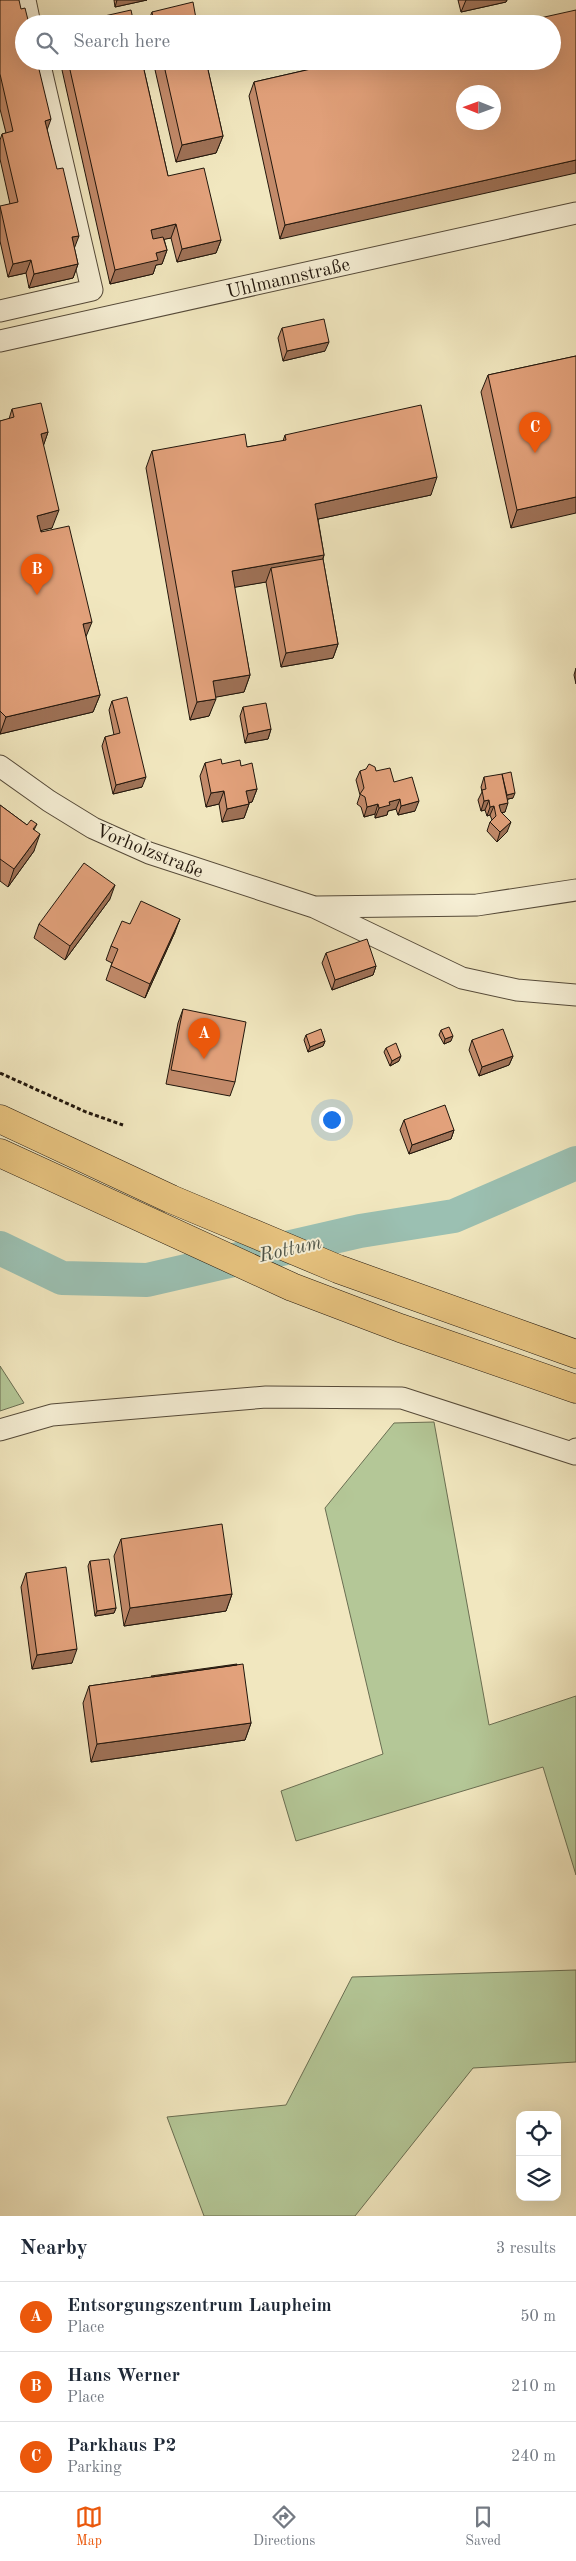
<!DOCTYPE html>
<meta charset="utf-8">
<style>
body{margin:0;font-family:"Old Standard TT",serif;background:#f6f6f7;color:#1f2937}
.controls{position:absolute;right:15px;bottom:15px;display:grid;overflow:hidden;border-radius:10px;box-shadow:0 5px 20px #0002}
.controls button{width:45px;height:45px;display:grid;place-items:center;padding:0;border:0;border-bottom:1px solid #e0e1e3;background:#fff;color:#1f2937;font:25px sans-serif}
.compass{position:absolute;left:456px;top:85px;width:45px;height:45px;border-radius:50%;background:#fff;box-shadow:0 5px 20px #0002;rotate:271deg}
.you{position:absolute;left:331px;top:1119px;width:18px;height:18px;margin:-12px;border:4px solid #fff;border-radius:50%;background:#1a73e8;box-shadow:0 0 0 8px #1a73e833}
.badge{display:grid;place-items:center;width:32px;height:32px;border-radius:50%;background:#ea580c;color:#fff;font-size:16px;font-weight:700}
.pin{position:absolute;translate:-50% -41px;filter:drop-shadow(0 1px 2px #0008)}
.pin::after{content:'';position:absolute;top:26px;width:18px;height:15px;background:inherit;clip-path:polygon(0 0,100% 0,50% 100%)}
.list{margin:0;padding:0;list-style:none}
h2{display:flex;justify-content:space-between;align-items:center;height:65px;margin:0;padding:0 20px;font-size:21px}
h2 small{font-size:16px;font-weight:400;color:#747a83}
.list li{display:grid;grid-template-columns:32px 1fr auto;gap:15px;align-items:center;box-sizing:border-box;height:70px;padding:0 20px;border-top:1px solid #e0e1e3}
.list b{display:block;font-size:19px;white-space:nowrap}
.list p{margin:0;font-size:16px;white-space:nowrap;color:#747a83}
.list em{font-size:16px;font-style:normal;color:#747a83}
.icon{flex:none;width:28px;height:28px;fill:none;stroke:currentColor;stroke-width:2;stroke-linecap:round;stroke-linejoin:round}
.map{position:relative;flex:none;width:576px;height:2216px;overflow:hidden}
.search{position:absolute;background:#fff;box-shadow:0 5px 20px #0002;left:15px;right:15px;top:15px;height:55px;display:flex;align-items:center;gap:12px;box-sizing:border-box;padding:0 18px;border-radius:28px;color:#747a83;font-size:19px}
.sheet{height:275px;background:#fff}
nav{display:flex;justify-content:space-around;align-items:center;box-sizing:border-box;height:70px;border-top:1px solid #e0e1e3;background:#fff;font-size:14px;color:#747a83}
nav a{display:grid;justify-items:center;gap:2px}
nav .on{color:#ea580c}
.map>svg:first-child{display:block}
</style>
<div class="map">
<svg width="576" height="2216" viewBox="0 0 576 2216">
<rect width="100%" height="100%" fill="#f1e7bf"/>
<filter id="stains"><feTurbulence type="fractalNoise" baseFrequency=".004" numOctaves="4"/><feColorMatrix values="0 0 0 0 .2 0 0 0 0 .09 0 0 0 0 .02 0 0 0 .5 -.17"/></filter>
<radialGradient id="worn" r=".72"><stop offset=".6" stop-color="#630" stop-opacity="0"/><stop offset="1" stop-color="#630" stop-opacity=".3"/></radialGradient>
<!-- green -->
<path fill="#b4c797" stroke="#6a6e52" d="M0,1366L24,1403L0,1411Z
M434,1422L489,1725L576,1696V1875L543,1767L296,1841L281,1791L383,1754L325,1508L394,1423Z
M576,1970V2062L473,2068L355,2216H204L167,2117L286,2105L352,1977Z"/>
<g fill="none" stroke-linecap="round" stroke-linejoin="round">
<!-- river -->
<path stroke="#9bc0b2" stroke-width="34" d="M0,1248L62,1278L147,1280L360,1231L454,1216L576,1163"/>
<defs>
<path id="minor" d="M25,0L30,24
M0,311L92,290L39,61
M0,341L576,213
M0,766L49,801L93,828L149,853L314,907L462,978L517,990L576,995
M317,907L477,905L576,890
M0,1430L52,1415L266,1397L402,1398L575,1454L576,1449"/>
<path id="highway" d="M0,1119L171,1199L338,1269L576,1354
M0,1153L292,1287L400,1328L576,1389"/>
</defs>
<!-- minor casing -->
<use href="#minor" stroke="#554a39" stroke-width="23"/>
<!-- highway casing -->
<use href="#highway" stroke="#21160c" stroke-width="29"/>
<!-- path -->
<path stroke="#21160c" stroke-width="3" stroke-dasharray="4 2.5" stroke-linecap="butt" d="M0,1073L86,1112L123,1125"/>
<!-- minor -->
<use href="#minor" stroke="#f6efd5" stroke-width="21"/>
<!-- highway -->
<use href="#highway" stroke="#e8c480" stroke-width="28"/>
</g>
<!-- wall -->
<path fill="#c28a6a" stroke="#21160c" d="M0,0L47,129L78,264L73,278L29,288L26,273L8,277L0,241V207L10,204L0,159V140L2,134L6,133L0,109Z
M114,0H147L115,7Z
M458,0H507L506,2L461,12Z
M152,12L197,24H147Z
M60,61H142L168,176L221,240L216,253L177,262L171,238L164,239L167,250L162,264L156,265L153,274L110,284Z
M153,61H206L223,136L216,153L176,162Z
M346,61L280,239L249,96L254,82Z
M282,328L325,351L283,361L278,338Z
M576,356L511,528L481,392L488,375Z
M12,409L48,432L43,446L52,528L41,530L86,638L100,695L93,712L0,734V421L9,419Z
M285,435L431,495L318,519L324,555L323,559L338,644L333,658L281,667L266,582L234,587L250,675L244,692L215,697L209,716L190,720L146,468L152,451L247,447L283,441Z
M576,668V684L574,675Z
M112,701L142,787L113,794L102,746L105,737L114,735L109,710Z
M243,707L271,729L268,739L245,743L240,716Z
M205,763L241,766L257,789L252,802L249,803V804L244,818L222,822L219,804L206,807L200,776Z
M360,771L394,782L415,811L398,815L396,809L388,811L387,815L375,818V814L364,817L361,807L357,804L360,795L356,780Z
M484,777L513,798L508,799L505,812L502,813L507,832L497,842L487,831L490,822L492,820L490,815L487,816L485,810L481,811L478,800L482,792L481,787Z
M0,805L27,825L37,824L34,830V851L8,887L0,881Z
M110,899L65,960L34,938L39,924Z
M130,924L175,932L145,998L106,980L112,963L106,960L111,946Z
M326,953L376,966L373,975L332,990L322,963Z
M183,1009L235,1082L230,1096L166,1084L178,1023Z
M441,1030L451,1041L444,1044L439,1035Z
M306,1035L325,1041L323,1046L308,1052L304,1040Z
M472,1040L513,1056L509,1065L479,1076L469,1050Z
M386,1048L399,1061L390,1066L384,1052Z
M404,1120L454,1130L451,1139L409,1154L400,1130Z
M121,1539L232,1594L226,1611L124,1626L114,1556Z
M90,1561L116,1608L114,1613L95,1616L88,1566Z
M26,1573L72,1663L32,1669L21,1587Z
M237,1665L251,1723L245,1740L91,1762L83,1703L89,1686Z"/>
<!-- shaded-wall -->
<path fill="#9e7156" stroke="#21160c" d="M117,0H147L115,7Z
M466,0H507L506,2L461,12Z
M51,119L46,133L45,121Z
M223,136L216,153L176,162L182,145Z
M576,160V173L280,239L285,225Z
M176,224L171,238L146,243L151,230Z
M79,236L74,249L72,237Z
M221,240L216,253L177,262L182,249Z
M167,250L162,264L156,265L153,274L110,284L115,270L156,253Z
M31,260L26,273L8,277L13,264Z
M78,264L73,278L29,288L34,274Z
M329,342L325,351L283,361L287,351Z
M48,432L42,450L41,434Z
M437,477L431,495L309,521L315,504Z
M576,497V513L511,528L517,510Z
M59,510L52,528L31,533L37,516Z
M324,555L318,573L271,568L266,582L225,589L232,571Z
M92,622L85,639L83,624Z
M338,644L333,658L281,667L286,653Z
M250,675L244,692L206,699L213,681Z
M100,695L93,712L0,734L6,717Z
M216,699L209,716L190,720L197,702Z
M271,729L268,739L245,743L248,734Z
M146,777L142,787L113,794L116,785Z
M257,789L252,802L241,804L246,791Z
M224,791L219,804L206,807L211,793Z
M515,793L513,798L503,800L504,796Z
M400,799L396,809L388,811L387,815L375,818L379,808L389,802Z
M489,800L485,810L481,811L484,801Z
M419,801L415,811L398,815L401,806Z
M508,803L505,812L496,814L499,805Z
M249,804L244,818L222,822L227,809Z
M378,804L375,814L364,817L367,807Z
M494,806L490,815L487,816L490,807Z
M511,822L507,832L497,842L500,832Z
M40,834L34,851L8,887L14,869Z
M115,885L110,899L65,960L70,946Z
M180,919L175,932L145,998L150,984Z
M376,966L373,975L332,990L335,980Z
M453,1036L451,1041L444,1044L445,1039Z
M325,1041L323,1046L308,1052L310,1047Z
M401,1056L399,1061L390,1066L392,1061Z
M513,1056L509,1065L479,1076L482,1067Z
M454,1130L451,1139L409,1154L412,1145Z
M232,1594L226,1611L124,1626L130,1608Z
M116,1608L114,1613L95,1616L97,1611Z
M77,1649L72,1663L32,1669L37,1655Z
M251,1723L245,1740L91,1762L97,1744Z"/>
<!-- building -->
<path fill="#e2a17b" stroke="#21160c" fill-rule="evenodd" d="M0,0H19L21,9L25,8L29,24H24V61H37L51,119L45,121L57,169L63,168L79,236L72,237L78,264L34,274L31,260L13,264L0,206L18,202L2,134L13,131L0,74Z
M193,2L197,24H154L152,12Z
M131,10L134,24H69Z
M576,10V160L285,225L254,82L346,61H552V24H513ZM464,92H494V122H464Z
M68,61H142L168,176L204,168L221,240L182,249L176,224L151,230L153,239L163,237L167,250L156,253L158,260L115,270Z
M163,61H206L223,136L182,145Z
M324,319L329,342L287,351L282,328Z
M576,356V497L517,510L488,375Z
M41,403L48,432L41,434L59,510L37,516L41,532L69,526L92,622L83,624L100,695L6,717L0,711V421L14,417L12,409Z
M421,405L437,477L315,504L324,555L232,571L250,675L213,681L216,699L197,702L152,451L245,434L247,447L286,440L285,435Z
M323,559L338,644L286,653L271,568Z
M127,697L146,777L116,785L105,737L120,733L112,701Z
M266,703L271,729L248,734L243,707Z
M221,759L222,764L240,760L241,766L252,763L257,789L246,791L249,804L227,809L224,791L211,793L205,763Z
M369,764L375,767L376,771L390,768L394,782L412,777L419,801L401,806L400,799L389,802L390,805L379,808L378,804L367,807L365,797L360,794L364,788L360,771L366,769Z
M511,772L515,793L507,795L502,774Z
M502,774L508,803L499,805L501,812L511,822L500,832L490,822L496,816L494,806L490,807L489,800L484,801L482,790L486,789L484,777Z
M0,805L27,825L31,820L37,824L33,829L40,834L14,869L0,859Z
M84,863L115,885L70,946L39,924Z
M141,901L180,919L150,984L111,966L118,949L111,946L122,921L130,924Z
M367,939L376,966L335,980L326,953Z
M183,1009L246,1022L235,1082L171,1070Z
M449,1027L453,1036L445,1039L441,1030Z
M321,1029L325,1041L310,1047L306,1035Z
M503,1029L513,1056L482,1067L472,1040Z
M396,1043L401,1056L392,1061L386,1048Z
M445,1105L454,1130L412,1145L404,1120Z
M222,1524L232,1594L130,1608L121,1539Z
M109,1559L116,1608L97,1611L90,1561Z
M66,1567L77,1649L37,1655L26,1573Z
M237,1664V1665L152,1677L151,1676Z
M243,1664L251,1723L97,1744L89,1686Z"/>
<g text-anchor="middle" stroke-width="4" stroke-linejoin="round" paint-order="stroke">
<!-- street labels -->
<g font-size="19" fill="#21160c" stroke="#f6efd5">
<text transform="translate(288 277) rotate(-13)" y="7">Uhlmannstraße</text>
<text transform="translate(150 850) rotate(22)" y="7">Vorholzstraße</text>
</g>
<!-- water labels -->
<g font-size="20" font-style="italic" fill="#4c5246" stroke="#f6efd5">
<text transform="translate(290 1248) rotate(-13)" y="7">Rottum</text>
</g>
</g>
<rect width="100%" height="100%" filter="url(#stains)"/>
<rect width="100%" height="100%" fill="url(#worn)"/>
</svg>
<div class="controls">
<button><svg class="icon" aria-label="locate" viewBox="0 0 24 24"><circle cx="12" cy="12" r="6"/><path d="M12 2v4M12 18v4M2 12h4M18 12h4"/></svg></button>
<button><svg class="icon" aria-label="layers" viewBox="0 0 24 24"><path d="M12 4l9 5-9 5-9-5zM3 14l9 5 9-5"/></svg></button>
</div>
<svg class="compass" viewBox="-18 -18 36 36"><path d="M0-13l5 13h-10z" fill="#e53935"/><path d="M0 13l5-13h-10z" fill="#747a83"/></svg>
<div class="you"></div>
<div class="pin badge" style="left:204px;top:1059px">A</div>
<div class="pin badge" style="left:37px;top:595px">B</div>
<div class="pin badge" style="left:535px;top:453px">C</div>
<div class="search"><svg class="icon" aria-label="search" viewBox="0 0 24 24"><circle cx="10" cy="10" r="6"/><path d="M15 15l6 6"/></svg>Search here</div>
</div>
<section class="sheet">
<h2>Nearby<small>3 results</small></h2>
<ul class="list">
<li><span class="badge">A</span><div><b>Entsorgungszentrum Laupheim</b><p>Place</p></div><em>50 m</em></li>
<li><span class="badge">B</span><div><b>Hans Werner</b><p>Place</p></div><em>210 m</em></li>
<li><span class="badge">C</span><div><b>Parkhaus P2</b><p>Parking</p></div><em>240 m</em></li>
</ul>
</section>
<nav>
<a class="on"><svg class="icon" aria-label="map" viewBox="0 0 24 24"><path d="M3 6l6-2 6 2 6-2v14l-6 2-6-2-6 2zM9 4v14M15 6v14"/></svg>Map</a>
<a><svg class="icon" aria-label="directions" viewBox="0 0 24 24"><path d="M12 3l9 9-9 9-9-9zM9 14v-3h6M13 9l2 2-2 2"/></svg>Directions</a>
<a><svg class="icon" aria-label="saved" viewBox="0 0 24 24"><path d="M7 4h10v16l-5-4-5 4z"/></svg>Saved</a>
</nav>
